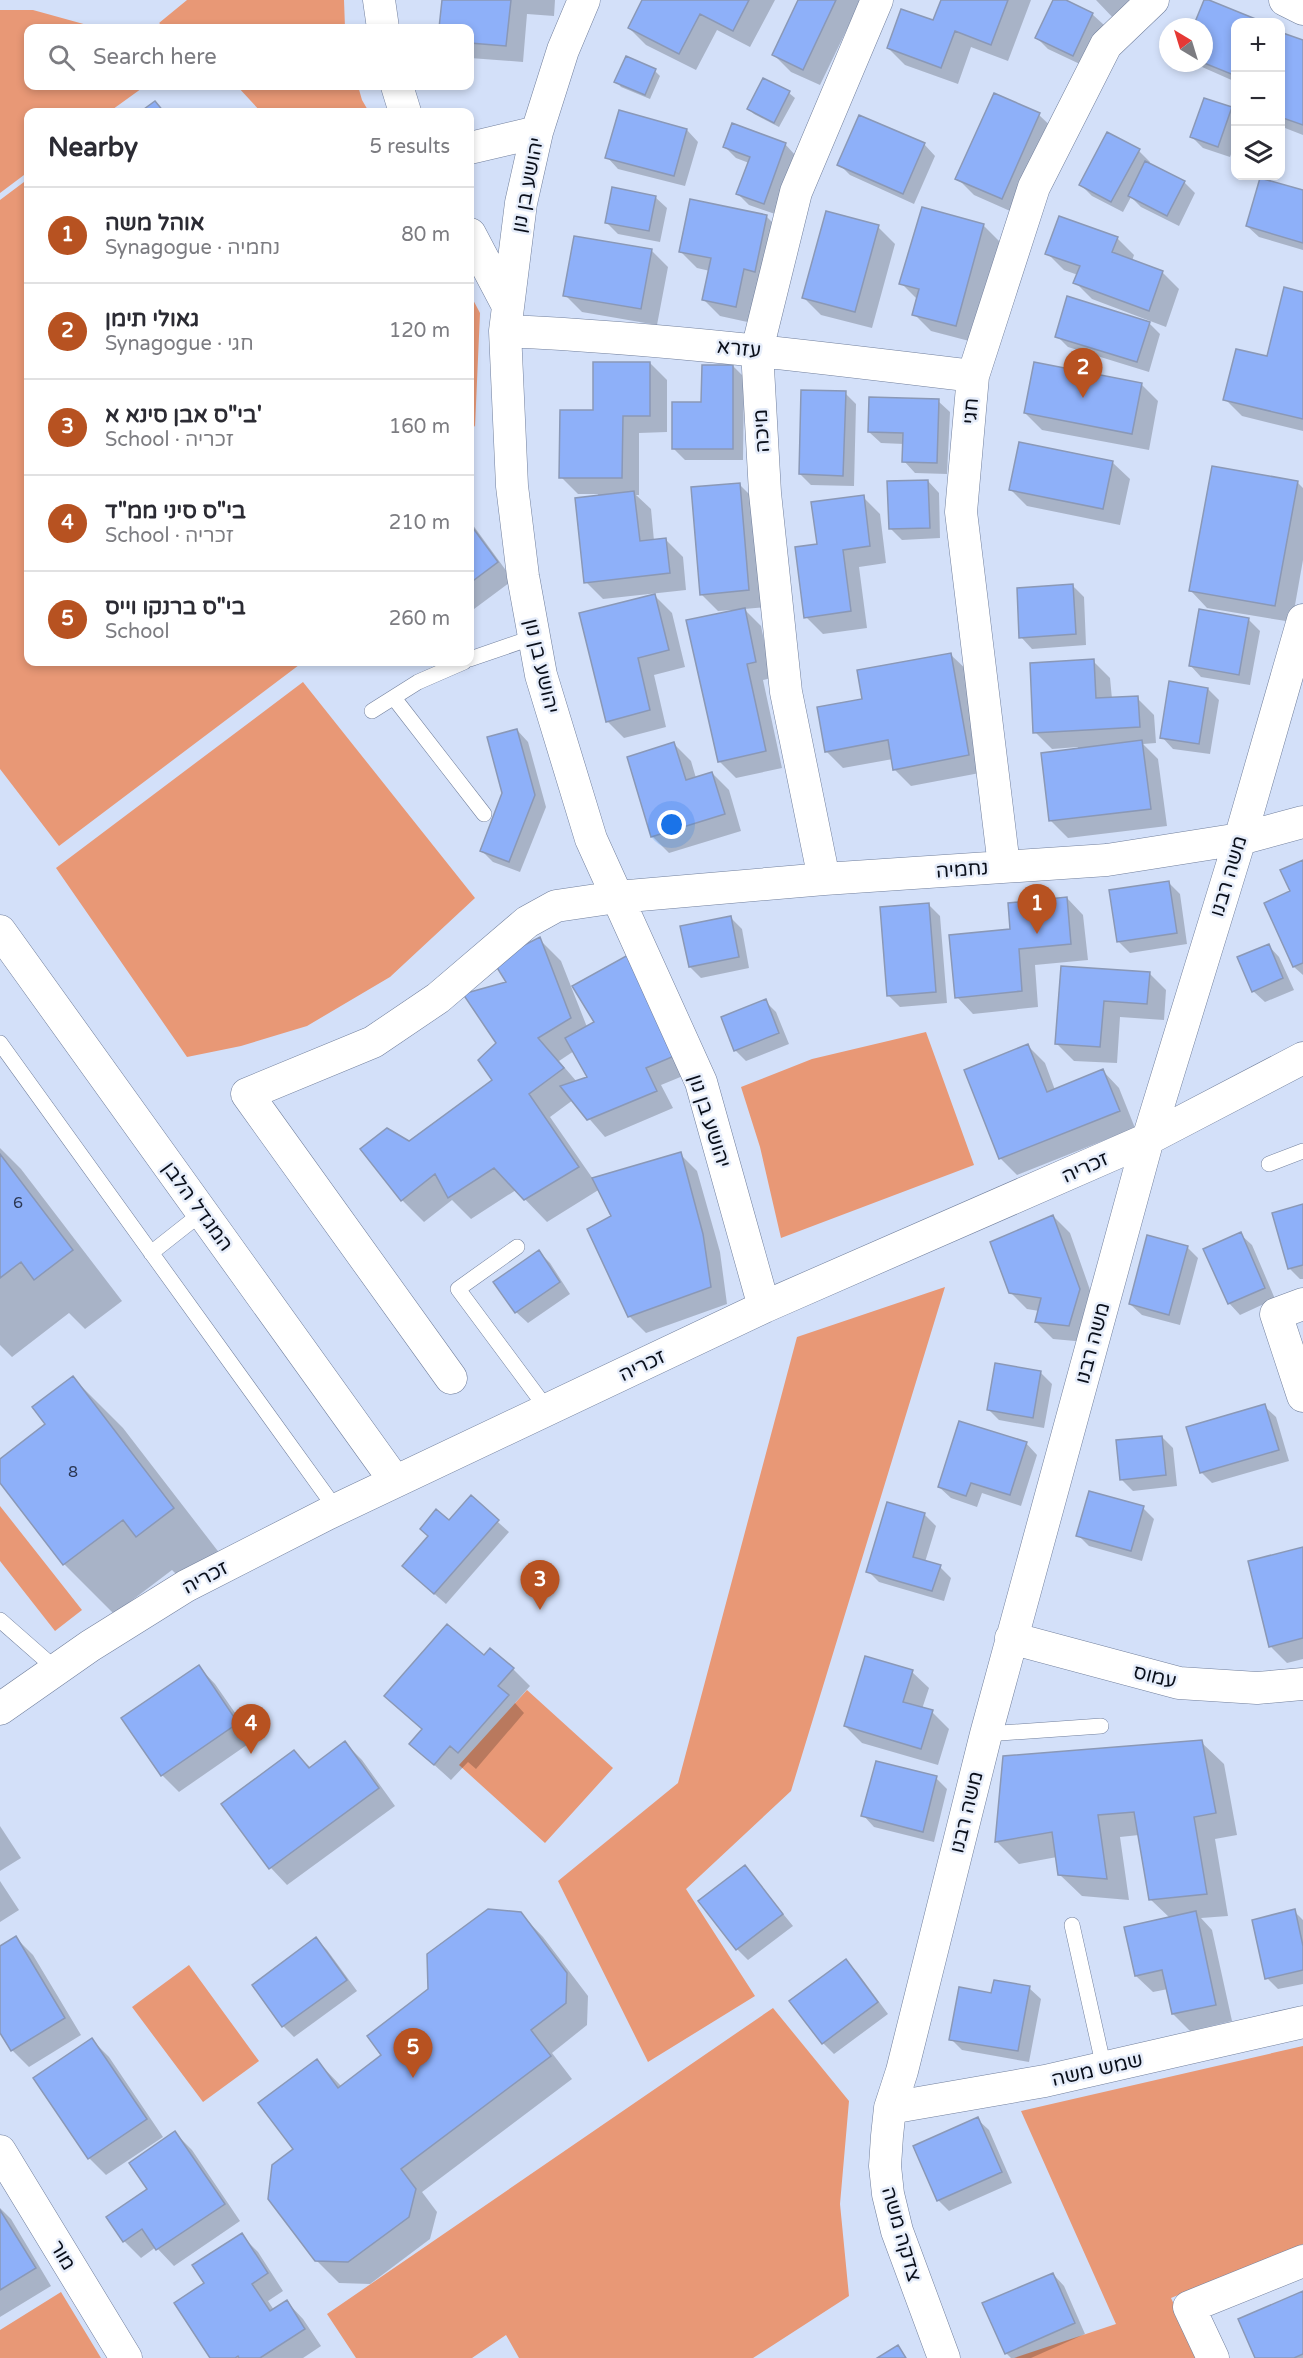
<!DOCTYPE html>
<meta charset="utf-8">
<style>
body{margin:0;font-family:"Varela Round",Heebo,sans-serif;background:#f7f7f7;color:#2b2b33}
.controls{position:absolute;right:18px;top:18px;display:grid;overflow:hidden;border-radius:12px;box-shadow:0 3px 9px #0003}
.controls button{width:54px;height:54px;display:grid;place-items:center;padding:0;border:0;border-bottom:2px solid #e1e1e2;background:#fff;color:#2b2b33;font:30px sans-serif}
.compass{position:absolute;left:1159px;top:18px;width:54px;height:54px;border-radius:50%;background:#fff;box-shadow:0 3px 9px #0003;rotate:322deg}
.you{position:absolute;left:672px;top:825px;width:21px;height:21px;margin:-15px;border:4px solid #fff;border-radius:50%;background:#1a73e8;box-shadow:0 0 0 9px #1a73e833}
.badge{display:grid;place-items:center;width:39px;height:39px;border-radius:50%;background:#b75221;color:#fff;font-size:20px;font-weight:700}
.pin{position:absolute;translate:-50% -50px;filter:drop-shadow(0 2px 3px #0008)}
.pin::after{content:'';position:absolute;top:32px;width:21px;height:18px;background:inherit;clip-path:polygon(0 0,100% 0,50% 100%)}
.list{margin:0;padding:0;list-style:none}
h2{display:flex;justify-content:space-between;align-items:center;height:78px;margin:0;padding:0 24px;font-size:26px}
h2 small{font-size:20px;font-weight:400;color:#7c7c81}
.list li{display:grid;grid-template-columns:39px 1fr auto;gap:18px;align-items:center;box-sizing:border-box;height:96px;padding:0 24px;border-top:2px solid #e1e1e2}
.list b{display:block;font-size:22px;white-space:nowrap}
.list p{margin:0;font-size:20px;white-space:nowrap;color:#7c7c81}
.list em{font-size:20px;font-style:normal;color:#7c7c81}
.icon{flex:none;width:33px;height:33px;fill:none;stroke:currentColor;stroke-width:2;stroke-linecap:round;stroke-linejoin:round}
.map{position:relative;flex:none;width:1303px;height:2358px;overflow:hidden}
.search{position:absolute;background:#fff;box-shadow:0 3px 9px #0003;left:24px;top:24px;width:450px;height:66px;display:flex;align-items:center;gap:15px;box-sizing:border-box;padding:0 21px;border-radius:12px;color:#7c7c81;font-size:22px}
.panel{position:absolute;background:#fff;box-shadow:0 3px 9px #0003;left:24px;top:108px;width:450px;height:558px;border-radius:12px}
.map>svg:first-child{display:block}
</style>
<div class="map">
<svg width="1303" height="2358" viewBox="0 0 1303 2358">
<rect width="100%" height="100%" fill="#d3e0f9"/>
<!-- green -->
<path fill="#e89876" d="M187,0H344L345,28H165L159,23Z
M0,10H33L98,28H28V86H145L109,112H28V172L0,193Z
M237,86H358L362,100L369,112H261Z
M28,179V662H303L59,846L0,769V200Z
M470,294L480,313L475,427L470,419Z
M303,682L475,898L390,977L307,1026L241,1046L187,1057L56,868Z
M926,1032L974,1165L781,1238L760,1147L741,1087L812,1059Z
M945,1287L791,1791L686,1889L755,1996L648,2062L558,1881L678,1783L797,1337Z
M0,1506L82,1610L55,1631L0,1561Z
M527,1690L613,1768L545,1843L459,1765Z
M189,1965L259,2061L203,2102L132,2007Z
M773,2008L849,2101L840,2204L849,2296L753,2358H519L506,2335L472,2358H356L327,2314Z
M1303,2046V2244L1171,2298L1199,2358H1014L1116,2324L1021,2111Z
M61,2292L101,2358H0V2330Z"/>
<!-- shadow -->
<path fill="#0003" fill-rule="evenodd" d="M443,0H555L554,16L527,14L523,62L470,58V28H441Z
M644,0H775L750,47L717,30L696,70L646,45L629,28Z
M800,0H861L820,85L791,72L774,55Z
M942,0H1031L1008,61L971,47L958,84L905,65L888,48L934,22Z
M1055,0H1062L1092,14L1104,25L1084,66L1048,49L1037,38Z
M1096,0H1141L1116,21Z
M1206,0L1259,22H1236V82L1193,63H1204V27H1194Z
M1280,34L1303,42V135L1285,128L1280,124Z
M655,71L660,76L650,99L621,87L616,81Z
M764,80L789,93L795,98L779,127L754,114L749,109Z
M994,95L1039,115L1056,131L1019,215L974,195L957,178Z
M1205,100L1232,109L1236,113V141L1230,157L1203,148L1192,137Z
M687,130L698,142L685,186L618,169L607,157Z
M785,144L796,156L775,214L749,205L738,194L749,163L736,158L725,147Z
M924,144L935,156L914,204L850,175L839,164Z
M1139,151L1150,162L1149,164L1184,182L1195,193L1179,226L1141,207L1131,197L1123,212L1092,196L1081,185Z
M1303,192V250L1259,237L1247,226Z
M655,197L667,208L660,242L618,234L607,223Z
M766,216L783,233L752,323L720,316L704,300L710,271L697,268L681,252Z
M983,225L1000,242L973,342L931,331L914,314L918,300L901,283Z
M878,227L895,244L872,328L821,315L804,298Z
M1117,238L1134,255L1132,261L1162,272L1179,289L1166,327L1092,299L1075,282L1078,275L1064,270L1047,253Z
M651,250L668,267L657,325L582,312L565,295Z
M1303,293V431L1242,416L1225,399L1268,358Z
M1146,320L1160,334L1149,372L1068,347L1057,336L1145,322Z
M650,363L667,380V432L639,433V495H636L651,509L654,541L666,540L683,557L686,590L603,599L586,582L598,494H578L561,477L595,411Z
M733,366L744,377L743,460H685L674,449L703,403Z
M1141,384L1158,401L1149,450L1042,430L1025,413Z
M845,393L856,404L854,486L811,485L800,474Z
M938,401L950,412L947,474L915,473L904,461V444L881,443L869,432Z
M1113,463L1130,479L1120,525L1027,506L1010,489Z
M928,481L939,493L940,538L902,540L890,528Z
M1297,482L1303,488V560L1292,622L1207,608L1191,591Z
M739,484L756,501L766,607L744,609L761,626L772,678L763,680L782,768L736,778L719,761L732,610L718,611L701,594Z
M863,497L880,514L886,563L859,567L867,628L823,634L806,617L818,546Z
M470,521L513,580L470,612Z
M1072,585L1084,597L1086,645L1032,649L1021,637Z
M655,596L672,613L685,667L654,675L666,727L624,738L607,721Z
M1249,620L1260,631L1250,685L1201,677L1190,665Z
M951,655L968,671L985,772L911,786L894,769L893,759L843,768L826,751L863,700Z
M1093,661L1110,678L1112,699L1137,698L1154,715L1156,743L1143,744L1158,759L1167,826L1068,838L1051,821L1078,747L1052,749L1035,732Z
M1208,689L1219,700L1210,754L1173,749L1162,737Z
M517,730L528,742L546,807L520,872L493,862L481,850L504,793Z
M674,744L691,761L696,778L712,773L729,790L741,831L669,853L652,836Z
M1303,861V975L1294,967L1266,904L1292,892Z
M1169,883L1180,894L1187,944L1130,953L1118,941Z
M1067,898L1083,915L1088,960L1035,965L1038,1007L973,1014L957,997L1012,930Z
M929,905L940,916L947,1003L900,1007L888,995Z
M730,917L742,929L749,968L701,978L690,967Z
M539,939L561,961L587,1027L596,1023L575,986L695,1071L661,1085L673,1108L605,1137L573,1100L550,1117L593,1179L680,1154L697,1171L720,1252L727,1304L646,1333L629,1316L613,1217L600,1189L547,1222L516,1190L471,1219L452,1200L424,1222L402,1200L409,1143L494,1080L498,1043L508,983ZM574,1051L589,1078L577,1082L559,1061Z
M1268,945L1279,957L1294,990L1265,1002L1253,991Z
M1062,967L1149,973L1166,990L1164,1020L1120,1017L1117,1063L1074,1061L1057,1044Z
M765,1001L776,1012L789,1044L746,1061L735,1050Z
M1028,1046L1045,1063L1055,1090L1103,1071L1119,1088L1135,1128L1017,1175L1000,1158Z
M0,1148L21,1169L122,1301L85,1329L69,1313L12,1357L0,1345Z
M1303,1205V1279H1300L1289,1268Z
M1053,1216L1070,1233L1096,1307L1086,1342L1053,1339L1036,1322L1039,1311L1027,1309L1010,1292Z
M1240,1234L1252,1245L1275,1299L1240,1315L1229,1303Z
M1187,1247L1198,1258L1180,1325L1142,1315L1130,1304Z
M539,1252L550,1263L570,1294L528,1323L516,1312Z
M996,1365L1041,1373L1052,1384L1044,1428L999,1420L988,1409Z
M73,1378L123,1428L224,1559L188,1586L172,1570L114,1614L64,1564L0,1481V1461L47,1425Z
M1264,1406L1276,1417L1289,1461L1212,1483L1201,1472Z
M1162,1437L1173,1448L1177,1486L1133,1491L1122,1480Z
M1026,1443L1037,1455L1021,1506L982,1493L977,1507L951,1498L939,1487Z
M471,1498L509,1532L446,1604L415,1577L429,1536L449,1522Z
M1143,1508L1154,1519L1142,1561L1089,1546L1078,1535Z
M925,1515L936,1526L925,1562L940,1567L951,1578L944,1601L879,1582L868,1571Z
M1303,1549V1659L1287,1663L1270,1646Z
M484,1658L513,1669L530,1686L515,1703L524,1713L476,1769L468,1762L451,1780L411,1744Z
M199,1667L215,1684L254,1740L179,1792L162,1775Z
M912,1672L929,1688L922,1709L932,1712L949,1729L938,1765L862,1743L845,1726Z
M1201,1742L1224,1764L1237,1835L1215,1839L1228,1916L1201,1918L1212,1930L1232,2021L1190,2031L1173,2014L1168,1989L1153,1992L1136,1976L1170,1918L1150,1899L1139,1835L1120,1837L1129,1900L1082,1896L1059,1874L1057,1857L1019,1864L997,1842L1004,1758Z
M345,1743L362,1760L395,1806L287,1885L271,1868L223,1805L294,1752L311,1768Z
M936,1778L947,1789L934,1842L874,1827L863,1815Z
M0,1826L21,1858L0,1871Z
M745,1867L793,1926L748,1960L737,1949Z
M0,1881L19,1910L0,1922Z
M1294,1911L1303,1920V1984L1278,1989L1267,1978Z
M521,1914L543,1937L588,1996L587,2025L552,2053L572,2079L422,2192L437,2212L430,2239L370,2284L339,2283L316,2260L295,2149L317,2061L342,2087L383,2056L430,1990Z
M16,1938L33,1955L81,2035L29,2067L12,2050L0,2030V1948Z
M316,1939L327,1950L357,1991L294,2037L283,2026Z
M846,1961L857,1972L888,2014L834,2054L823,2043Z
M1029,1988L1041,1999L1029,2062L962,2050L951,2039L992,1994Z
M92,2040L109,2057L163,2137L106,2175L89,2158Z
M977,2119L989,2130L1012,2183L949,2211L938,2200Z
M175,2133L192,2150L240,2221L174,2266L156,2247L141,2258L124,2241Z
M0,2208L11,2219L51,2286L0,2317Z
M241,2235L258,2252L283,2291L268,2301L274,2310L287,2302L303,2319L321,2346L303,2358H212Z
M1053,2274L1064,2286L1085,2334L1031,2358H1011L1006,2353Z
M1303,2293V2358H1256Z"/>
<!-- building -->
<path fill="#8eb0f9" stroke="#8a98b6" stroke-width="1.5" d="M442,0H511L506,46L470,43V28H439Z
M642,0H749L733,31L700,14L679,54L628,28Z
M798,0H836L803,70L772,55Z
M941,0H1008L991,45L955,31L941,68L887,48L901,9L933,20Z
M1053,0H1066L1093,13L1073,56L1035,38Z
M1204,0H1209L1263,22H1236V76L1204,63V27H1193Z
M1280,32L1303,40V125L1280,117Z
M626,56L656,69L645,95L614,82Z
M763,78L790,91L774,123L747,109Z
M994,93L1040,113L1002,199L955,179Z
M1204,98L1232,107L1218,147L1190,137Z
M155,101L164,112H140Z
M619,110L687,129L674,176L605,158Z
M859,115L925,143L903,194L837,165Z
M732,123L786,143L764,204L736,194L750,157L723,147Z
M1107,132L1140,149L1111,202L1079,185Z
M1145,161L1185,181L1167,216L1128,196Z
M1260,178L1303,190V243L1246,226Z
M612,187L656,196L649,231L605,223Z
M690,199L767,215L755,272L744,269L736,307L702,300L711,258L679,252Z
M922,207L984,224L956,326L912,315L919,289L899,284Z
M826,211L879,225L855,312L802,298Z
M1059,216L1118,237L1112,252L1163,271L1149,311L1073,283L1080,266L1045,254Z
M574,236L652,249L641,309L563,296Z
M1284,287L1303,292V419L1223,400L1236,349L1267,356Z
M1067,296L1150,322L1137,362L1055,337Z
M593,362H650V416H623L622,478H559L560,410H593Z
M1034,362L1142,383L1132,434L1024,413Z
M702,365H733V449H672V402H701Z
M801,390L846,391L843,476L799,474Z
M869,397L939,399L937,463L902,462L903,433L868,432Z
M1019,442L1113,461L1103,509L1009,490Z
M1212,466L1298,481L1275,606L1189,591Z
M928,480L930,528L889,529L887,481Z
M740,483L749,590L700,595L691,487Z
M634,491L640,541L666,538L670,573L584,583L575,498Z
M864,495L870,546L843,550L851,611L804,618L795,547L817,544L811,502Z
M470,524L498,562L470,583Z
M1073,584L1076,634L1019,638L1017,588Z
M655,594L669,650L638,658L650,710L606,722L579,613Z
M745,608L756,662L747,664L766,751L718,762L686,620Z
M1199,609L1249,618L1239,675L1189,666Z
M951,653L969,755L893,770L888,740L825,752L817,707L862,699L857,670Z
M1094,659L1096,698L1138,696L1140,727L1033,733L1030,663Z
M1169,681L1208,688L1199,744L1160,738Z
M517,729L535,795L509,862L480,851L502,793L487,737Z
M1142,740L1151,809L1049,821L1041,753Z
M674,742L686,780L712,772L725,814L651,837L627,757Z
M1303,860V963L1293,967L1264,903L1290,891L1280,870Z
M1169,881L1177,933L1117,942L1109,890Z
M1067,897L1071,944L1019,949L1022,991L955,998L949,935L1010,929L1008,903Z
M929,903L936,992L887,996L880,907Z
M731,916L739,957L689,967L680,926Z
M540,937L571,1018L538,1038L564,1068L529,1094L579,1167L524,1200L494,1168L448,1198L435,1174L401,1201L360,1149L387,1128L409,1141L492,1080L478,1060L496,1043L463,994L506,982L493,961Z
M1269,944L1283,978L1252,992L1237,957Z
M628,955L679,1054L646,1068L657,1091L587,1120L560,1086L587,1077L565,1038L594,1022L572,986Z
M1061,966L1150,972L1147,1004L1104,1001L1100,1047L1055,1044Z
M766,999L779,1033L734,1051L721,1017Z
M1028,1044L1047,1092L1103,1069L1120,1111L999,1159L964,1070Z
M681,1152L703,1234L711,1287L628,1317L587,1229L611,1216L592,1178Z
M0,1154L73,1250L34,1280L21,1262L0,1278Z
M1303,1204V1265L1288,1269L1272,1213Z
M1053,1215L1080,1289L1069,1326L1035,1322L1041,1298L1009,1293L990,1242Z
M1241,1232L1265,1288L1228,1304L1203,1249Z
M1147,1235L1188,1246L1169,1315L1129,1304Z
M539,1250L560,1282L515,1313L493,1282Z
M995,1363L1041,1371L1033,1418L987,1410Z
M73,1376L174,1508L136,1537L123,1520L63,1565L0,1483V1459L45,1424L32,1407Z
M1265,1404L1279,1450L1200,1473L1186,1427Z
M959,1421L1027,1442L1010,1495L971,1483L966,1496L938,1487Z
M1162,1436L1166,1475L1120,1480L1116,1440Z
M1089,1491L1144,1506L1131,1551L1076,1536Z
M471,1495L499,1520L434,1594L402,1566L428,1536L420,1529L436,1509L449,1520Z
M887,1502L925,1513L913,1557L941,1565L932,1591L866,1572Z
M1303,1547V1638L1269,1647L1248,1561Z
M447,1624L484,1655L490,1648L514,1668L498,1686L509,1695L458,1753L450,1746L434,1765L409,1744L422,1729L384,1696Z
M865,1656L913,1670L903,1702L933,1710L921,1749L844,1726Z
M199,1665L238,1723L161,1776L121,1718Z
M1202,1740L1216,1813L1194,1817L1207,1894L1149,1900L1134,1812L1098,1815L1107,1879L1058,1875L1052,1832L995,1842L1003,1756Z
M345,1741L379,1788L269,1869L221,1804L294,1750L309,1768Z
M876,1761L937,1776L923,1832L861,1816Z
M745,1865L783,1914L736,1950L698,1901Z
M488,1909L521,1912L567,1973L566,2003L531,2030L551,2056L401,2169L416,2189L409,2217L348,2262L315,2261L268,2199L272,2165L293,2149L258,2103L317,2059L338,2088L381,2055L367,2036L428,1989L427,1954Z
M1295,1909L1303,1946V1970L1265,1979L1252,1920Z
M1196,1911L1216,2005L1172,2014L1162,1970L1135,1976L1124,1927Z
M16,1936L65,2018L11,2051L0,2033V1946Z
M316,1937L347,1980L282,2027L252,1985Z
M846,1959L878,2002L822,2044L789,2001Z
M994,1980L1030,1986L1018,2051L949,2040L959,1987L991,1993Z
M92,2038L147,2119L88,2159L33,2078Z
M978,2117L1002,2172L937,2201L913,2146Z
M175,2131L225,2204L156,2250L142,2229L123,2242L106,2217L147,2189L129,2163Z
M0,2210L36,2268L0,2290Z
M242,2233L268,2273L252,2284L270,2311L287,2300L305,2329L260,2358H239L238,2356L235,2358H210L174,2303L204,2283L192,2265Z
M1053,2273L1075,2323L1005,2354L982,2303Z
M1303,2291V2354L1294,2358H1255L1238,2319Z
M898,2345L906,2358H877Z"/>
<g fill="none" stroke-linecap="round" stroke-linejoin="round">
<defs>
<path id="lane" d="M470,659L534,637
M394,698L484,814
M372,711L418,682L464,662
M0,1043L336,1509
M1269,1164L1303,1151
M517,1247L458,1289L547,1409
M151,1253L203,1212
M0,1620L57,1670
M986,1734L1101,1726
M1072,1925L1104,2068"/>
<path id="street" d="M379,0L383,28
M584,0L563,50L537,132L521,203L505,331L512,486L523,576L541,675L591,839L701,1082L764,1307
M1285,0L1303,9
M397,86L405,112
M470,148L537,132
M470,234L508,306
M505,331C662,338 817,357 973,376
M1004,866L961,512L973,376L1034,187L1106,45L1153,0
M824,879L786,692L765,493L757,350L796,192L877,0
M0,931L395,1481
M1303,1304L1276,1314L1303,1396
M451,1378L247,1094L373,1042L438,998L527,922L556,906L617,897L824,879L1107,860L1240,839L1303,822
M1011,1638L1179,1683L1257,1688L1303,1684
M0,1709L90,1646L186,1586L327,1514L764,1307L1148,1139L1303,1058
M890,2108L1045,2081L1303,2022
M0,2151L126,2358
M944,2358L897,2231L888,2194L885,2166L887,2136L890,2108L902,2071L986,1734L1148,1139L1240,839L1303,620
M1213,2358L1189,2307L1303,2261"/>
</defs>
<!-- lane casing -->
<use href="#lane" stroke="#717f9c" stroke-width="16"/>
<!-- street casing -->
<use href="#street" stroke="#717f9c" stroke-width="33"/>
<!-- lane -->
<use href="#lane" stroke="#fff" stroke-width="15"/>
<!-- street -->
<use href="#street" stroke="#fff" stroke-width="32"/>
</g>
<g text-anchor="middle" stroke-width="5" stroke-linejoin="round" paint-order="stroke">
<!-- number labels -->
<g font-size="16" fill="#2b3752">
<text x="18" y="1208">6</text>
<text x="73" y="1477">8</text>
</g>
<!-- street labels -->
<g font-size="20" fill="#0a0f1a" stroke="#e6edfa">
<text transform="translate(527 185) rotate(-79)" y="7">יהושע בן נון</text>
<text transform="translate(739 348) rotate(6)" y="7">עזרא</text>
<text transform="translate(970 411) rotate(-85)" y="7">חגי</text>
<text transform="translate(761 431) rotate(-93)" y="7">מיכה</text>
<text transform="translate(542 666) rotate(77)" y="7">יהושע בן נון</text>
<text transform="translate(962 869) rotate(-4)" y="7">נחמיה</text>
<text transform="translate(1228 876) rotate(-73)" y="7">משה רבנו</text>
<text transform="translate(710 1121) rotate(72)" y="7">יהושע בן נון</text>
<text transform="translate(1085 1167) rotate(-24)" y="7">זכריה</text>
<text transform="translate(198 1206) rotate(54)" y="7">המגדל הלבן</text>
<text transform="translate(1092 1343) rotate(-75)" y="7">משה רבנו</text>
<text transform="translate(642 1365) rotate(-25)" y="7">זכריה</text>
<text transform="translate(205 1577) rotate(-28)" y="7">זכריה</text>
<text transform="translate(1155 1676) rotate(14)" y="7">עמוס</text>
<text transform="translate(966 1812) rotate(-76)" y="7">משה רבנו</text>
<text transform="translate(1097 2069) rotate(-13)" y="7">שמש משה</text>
<text transform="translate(902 2234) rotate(74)" y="7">צדקה משה</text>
<text transform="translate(63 2255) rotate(59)" y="7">מור</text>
</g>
</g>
</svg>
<div class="controls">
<button>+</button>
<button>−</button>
<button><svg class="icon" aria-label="layers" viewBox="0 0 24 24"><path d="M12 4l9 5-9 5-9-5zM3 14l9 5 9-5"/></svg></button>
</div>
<svg class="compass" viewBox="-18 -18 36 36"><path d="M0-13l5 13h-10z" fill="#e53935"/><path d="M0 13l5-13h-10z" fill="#7c7c81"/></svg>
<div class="you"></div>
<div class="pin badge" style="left:1037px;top:934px">1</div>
<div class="pin badge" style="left:1083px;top:398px">2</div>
<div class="pin badge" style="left:540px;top:1610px">3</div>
<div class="pin badge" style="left:251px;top:1754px">4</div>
<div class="pin badge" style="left:413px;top:2078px">5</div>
<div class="search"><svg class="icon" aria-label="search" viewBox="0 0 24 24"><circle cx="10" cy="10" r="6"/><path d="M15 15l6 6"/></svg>Search here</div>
<section class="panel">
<h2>Nearby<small>5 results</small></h2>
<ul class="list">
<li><span class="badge">1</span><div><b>אוהל משה</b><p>Synagogue · נחמיה</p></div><em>80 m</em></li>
<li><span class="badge">2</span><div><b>גאולי תימן</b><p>Synagogue · חגי</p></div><em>120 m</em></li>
<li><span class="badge">3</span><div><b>בי&quot;ס אבן סינא א'</b><p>School · זכריה</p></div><em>160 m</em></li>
<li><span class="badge">4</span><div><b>בי&quot;ס סיני ממ&quot;ד</b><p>School · זכריה</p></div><em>210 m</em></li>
<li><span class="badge">5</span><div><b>בי&quot;ס ברנקו וייס</b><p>School</p></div><em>260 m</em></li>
</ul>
</section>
</div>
